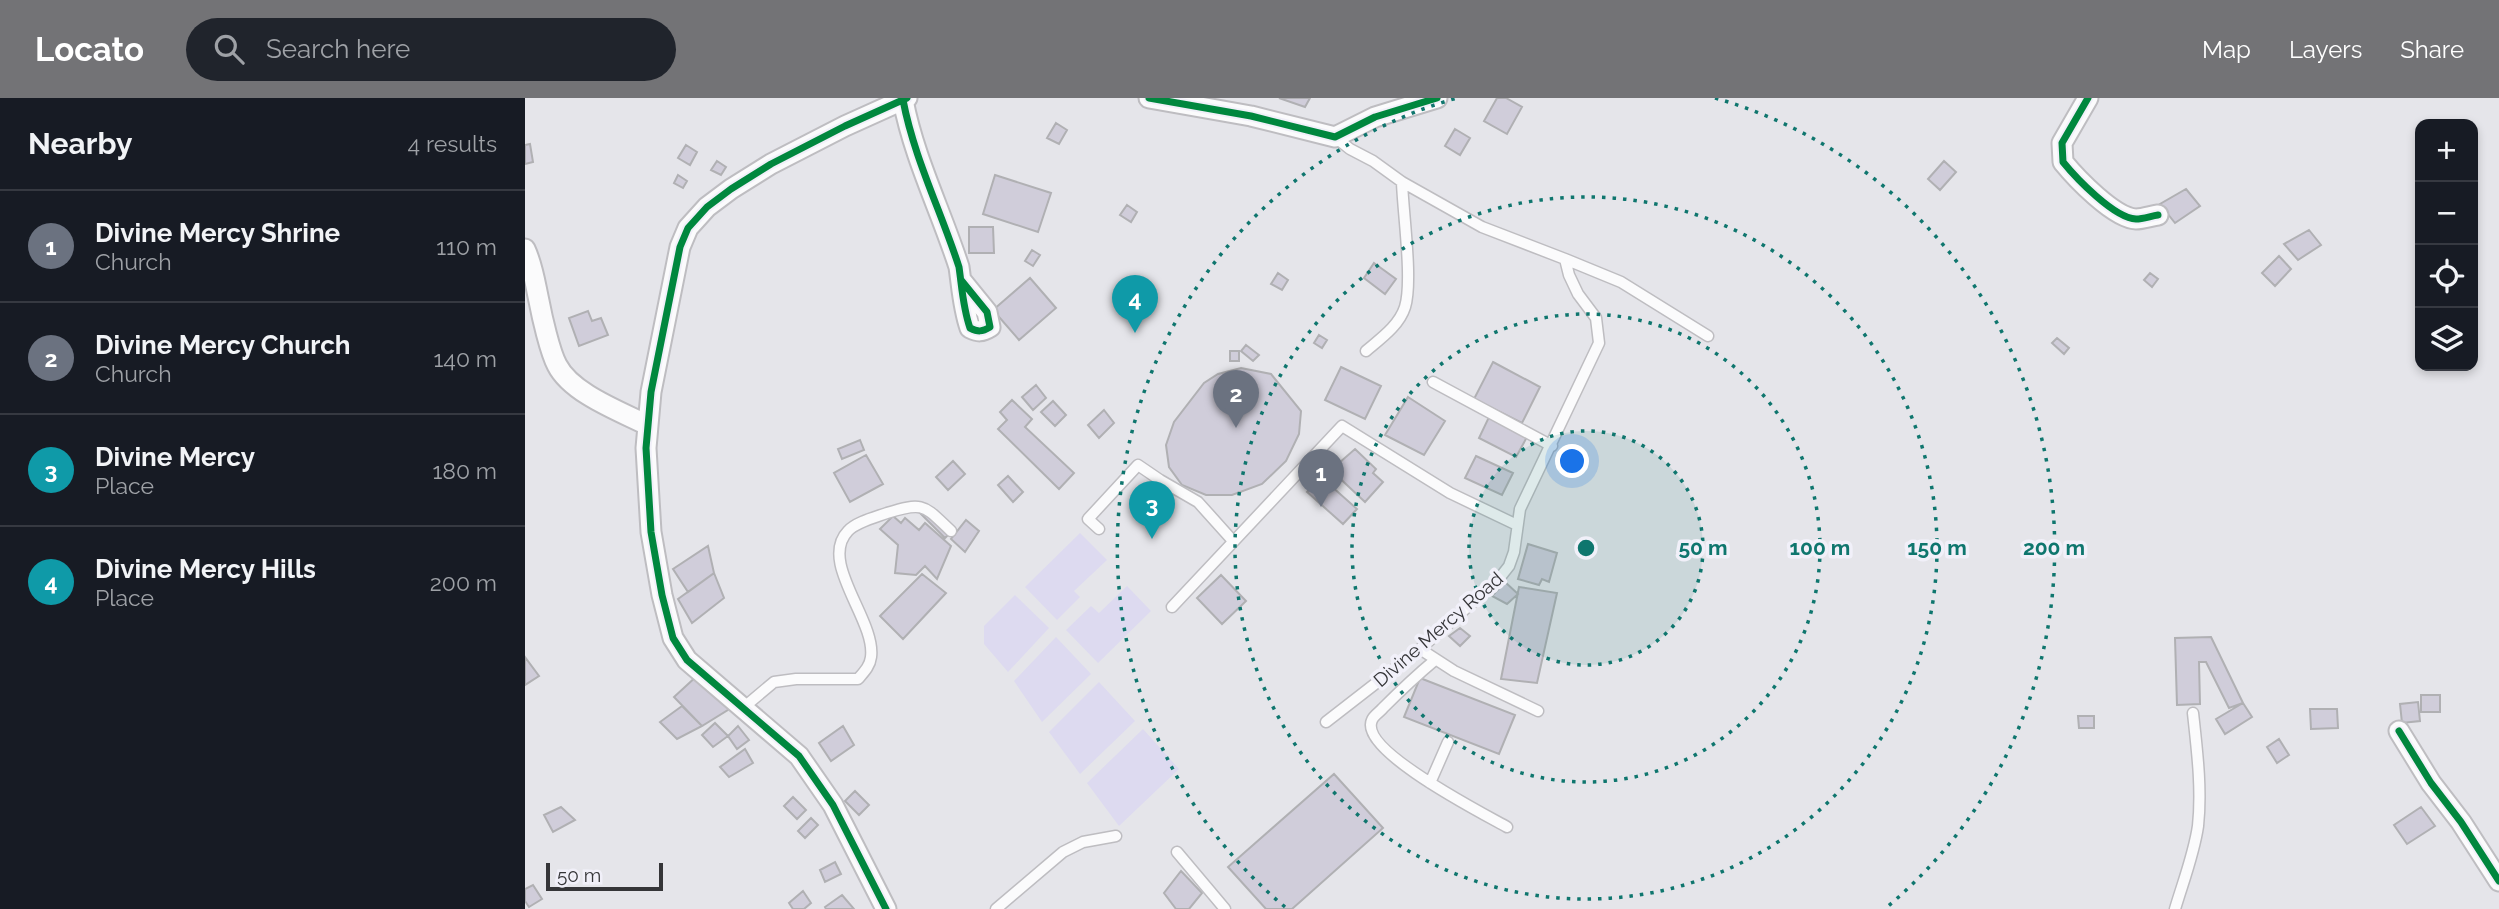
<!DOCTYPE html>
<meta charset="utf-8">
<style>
body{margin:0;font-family:Raleway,sans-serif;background:#20242c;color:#f1f3f6}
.controls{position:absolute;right:21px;top:21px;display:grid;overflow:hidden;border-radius:14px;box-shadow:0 4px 10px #0003}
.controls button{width:63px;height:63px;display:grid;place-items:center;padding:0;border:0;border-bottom:2px solid #363941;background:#171b24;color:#f1f3f6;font:35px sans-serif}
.scale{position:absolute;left:21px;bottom:18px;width:117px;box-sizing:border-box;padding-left:7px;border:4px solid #353538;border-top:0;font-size:19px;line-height:24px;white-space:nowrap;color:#353538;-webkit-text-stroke:5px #f1f0f9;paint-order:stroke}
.you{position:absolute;left:1048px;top:364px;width:24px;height:24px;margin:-18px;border:5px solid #fff;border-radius:50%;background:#1a73e8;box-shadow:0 0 0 10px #1a73e833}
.badge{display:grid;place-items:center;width:46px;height:46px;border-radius:50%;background:#737376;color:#fff;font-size:23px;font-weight:700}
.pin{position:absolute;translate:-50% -58px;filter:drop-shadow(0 2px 4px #0008)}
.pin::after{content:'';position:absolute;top:37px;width:24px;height:21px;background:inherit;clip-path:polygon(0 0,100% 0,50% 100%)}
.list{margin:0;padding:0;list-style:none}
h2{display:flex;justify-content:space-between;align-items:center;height:91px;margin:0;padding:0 28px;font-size:30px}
h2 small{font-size:23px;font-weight:400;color:#9ea1a6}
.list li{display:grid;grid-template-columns:46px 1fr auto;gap:21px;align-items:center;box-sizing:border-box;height:112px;padding:0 28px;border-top:2px solid #363941}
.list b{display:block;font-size:26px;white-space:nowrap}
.list p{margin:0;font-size:23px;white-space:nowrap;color:#9ea1a6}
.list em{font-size:23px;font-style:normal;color:#9ea1a6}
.icon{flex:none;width:38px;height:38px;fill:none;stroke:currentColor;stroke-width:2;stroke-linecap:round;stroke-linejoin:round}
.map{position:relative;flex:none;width:1974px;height:811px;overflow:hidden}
header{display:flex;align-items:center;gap:42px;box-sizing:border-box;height:98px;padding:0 35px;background:#737376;color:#fff}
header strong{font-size:33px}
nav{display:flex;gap:38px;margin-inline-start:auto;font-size:24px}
.search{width:490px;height:63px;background:#20242c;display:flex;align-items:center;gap:18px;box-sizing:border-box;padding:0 24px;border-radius:38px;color:#9ea1a6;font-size:26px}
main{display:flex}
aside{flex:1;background:#171b24}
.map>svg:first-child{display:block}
</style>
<header>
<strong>Locato</strong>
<div class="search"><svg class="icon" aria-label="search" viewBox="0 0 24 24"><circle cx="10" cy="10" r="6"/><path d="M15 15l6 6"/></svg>Search here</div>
<nav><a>Map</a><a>Layers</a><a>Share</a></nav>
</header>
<main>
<aside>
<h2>Nearby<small>4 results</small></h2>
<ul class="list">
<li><span class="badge" style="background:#6b7280">1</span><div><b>Divine Mercy Shrine</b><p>Church</p></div><em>110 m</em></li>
<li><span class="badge" style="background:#6b7280">2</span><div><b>Divine Mercy Church</b><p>Church</p></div><em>140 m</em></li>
<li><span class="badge" style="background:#0f9aa8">3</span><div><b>Divine Mercy</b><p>Place</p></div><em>180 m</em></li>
<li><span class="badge" style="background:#0f9aa8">4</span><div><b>Divine Mercy Hills</b><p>Place</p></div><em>200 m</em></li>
</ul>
</aside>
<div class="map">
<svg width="1974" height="811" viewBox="0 0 1974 811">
<rect width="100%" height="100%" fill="#e5e5ea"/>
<!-- green -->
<path fill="#dddaf0" d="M555,435L582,462L549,493L555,499L532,522L500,489Z
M602,488L626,513L573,565L541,532L566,508L574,515Z
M490,497L524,530L483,574L459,546V528Z
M531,539L566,576L517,624L489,583Z
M574,584L610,623L555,676L524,634Z
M618,631L654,671L594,728L562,685Z"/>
<!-- building -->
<path fill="#d0cdda" stroke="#b0b0b3" stroke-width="2" d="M754,0H785L780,9Z
M972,0H981L997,9L982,36L959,23Z
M531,25L542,32L534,46L522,40Z
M930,31L945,40L935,57L920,48Z
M5,46L8,64L0,66V47Z
M161,47L172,54L165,67L153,60Z
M192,63L201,69L196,77L186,72Z
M1419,63L1431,74L1415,92L1403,81Z
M153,77L162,83L158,90L149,85Z
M470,77L526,95L513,134L458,116Z
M1661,91L1675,108L1650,125L1635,106Z
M602,107L612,114L606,124L595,117Z
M444,129H468L469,155H444Z
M1784,132L1796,147L1773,162L1759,146Z
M507,152L515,157L508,168L500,163Z
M1754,158L1766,171L1750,188L1737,175Z
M849,165L871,181L860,196L839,180Z
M753,175L763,182L757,192L746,186Z
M1625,175L1633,181L1627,189L1619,182Z
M505,180L531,210L494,242L468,212Z
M63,213L67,223L76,220L83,237L54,248L44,220Z
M794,237L802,242L797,250L789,245Z
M1532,240L1544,250L1539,256L1527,245Z
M721,247L734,257L728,263L716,253Z
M705,253H714V263H705Z
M968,264L1015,289L997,325L949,301Z
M816,269L856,288L840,321L800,302Z
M716,270L746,276L776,313L774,336L761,363L737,386L707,397H681L657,387L644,369L641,347L649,324L679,285L693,276Z
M511,287L521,300L508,312L497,299Z
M883,299L920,323L899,357L860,337Z
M487,302L507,321L500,329L549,375L534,391L473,331L482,322L475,314Z
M528,303L541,317L530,328L516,314Z
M579,312L589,325L574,340L563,327Z
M964,319L1002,339L991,359L954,340Z
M335,342L339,352L317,361L313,351Z
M830,351L851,371L848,375L858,384L840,404L806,372Z
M341,357L358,386L325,404L309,375Z
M951,358L988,375L977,397L940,380Z
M428,363L440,376L423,392L411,379Z
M483,378L498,394L488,404L473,387Z
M796,379L832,411L818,426L782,394Z
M400,410L426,434L420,440L395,415Z
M368,418L376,425L380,420L394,432L400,425L426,448L412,481L400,468L391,477L370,475L373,447L355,431Z
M441,422L454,433L440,454L426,441Z
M1003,446L1032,455L1024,484L1017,481L1014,487L993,481Z
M183,448L189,475L163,494L148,471Z
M189,475L199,500L167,525L153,501Z
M397,476L421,495L378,541L355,518Z
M696,477L721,503L697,526L672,500Z
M980,484L993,496L982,506L967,498Z
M994,489L1032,495L1012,585L976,581Z
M935,530L945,538L935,548L924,538Z
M1686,539L1718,605L1704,610L1681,564H1674L1675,606L1652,607L1650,540Z
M0,559L14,578L0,587Z
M173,577L206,610L177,628L149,599Z
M895,580L990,617L974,656L879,619Z
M1896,597H1915V614H1896Z
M1893,604L1895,623L1877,625L1875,606Z
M1718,605L1727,619L1700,636L1691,621Z
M157,608L177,628L152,641L135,624Z
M1785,611H1812L1813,630L1786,631Z
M1553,618H1569V630H1554Z
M190,625L203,638L188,649L177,637Z
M213,628L224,642L212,651L203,638Z
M318,628L329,647L306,663L294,645Z
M1754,641L1764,657L1752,665L1742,649Z
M220,651L228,665L204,679L195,669Z
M809,676L858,730L767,811H741L703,769Z
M330,693L344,707L334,717L320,703Z
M268,699L281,712L272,721L259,708Z
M36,709L50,722L28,734L19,717Z
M1896,709L1910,728L1882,746L1869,727Z
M286,720L293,727L280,740L273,733Z
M310,764L316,776L300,784L295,772Z
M656,773L677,795L664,811H651L639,795Z
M8,787L17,801L4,809L0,803V791Z
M278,793L286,805L279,811H268L264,805Z
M317,797L329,811H301L300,809Z"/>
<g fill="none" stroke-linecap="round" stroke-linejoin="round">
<defs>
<path id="lane" d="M1040,161L1096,184L1183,238
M841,253C855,241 874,228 880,209C888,183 878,115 877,84
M908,284L1027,348
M574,431L563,421L613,367L635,382L673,404L708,443
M647,509L817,328L925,395L992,427
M895,551L929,573L1013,613
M910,562C892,577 875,593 858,610C855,614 849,617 847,622C833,652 959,716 982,729
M218,610L249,584L271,581H333C339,574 345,568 346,559C351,522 293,464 323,433C331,424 351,419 362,415C400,403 399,408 426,433
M801,624L895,551L973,482L984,468L989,454L995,411L1074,245L1071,220L1053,196L1044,177L1040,161L957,129L877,84L848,63L825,51L810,39
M905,685L923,644
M652,754L700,811
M471,811L538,754L558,744L591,738
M1650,811C1658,784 1669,756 1673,728C1677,691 1672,652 1668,615"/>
<path id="street" d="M624,0L726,18L810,39L850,19L912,0
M1563,0L1537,45L1538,64C1551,80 1589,120 1611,121C1618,121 1626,118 1633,117
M378,2C389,60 416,113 434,169C437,190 438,210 445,230C453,234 457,234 465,229L462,214L436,182
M0,151C8,168 10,185 14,203C17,219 25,254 32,267C46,295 94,313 122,327
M1874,633L1906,685L1936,724L1974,783
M361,811L308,707L274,658L162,562L148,540L137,497L126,434L121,350L126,294L155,149L163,130L182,109L206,91L246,66L320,28L382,0"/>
</defs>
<!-- lane casing -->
<use href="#lane" stroke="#bebdc1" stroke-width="13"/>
<!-- street casing -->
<use href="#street" stroke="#bebdc1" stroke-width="23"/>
<!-- lane -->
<use href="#lane" stroke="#fbfbfc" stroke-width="10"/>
<!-- street -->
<use href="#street" stroke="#fbfbfc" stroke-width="19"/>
<defs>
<path id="cycleway" d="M624,0L726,18L810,39L850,19L912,0
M1563,0L1537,45L1538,64C1551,80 1589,120 1611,121C1618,121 1626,118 1633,117
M378,2C389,60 416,113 434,169C437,190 438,210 445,230C453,234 457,234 465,229L462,214L436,182
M1874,633L1906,685L1936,724L1974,783
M361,811L308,707L274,658L162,562L148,540L137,497L126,434L121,350L126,294L155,149L163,130L182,109L206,91L246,66L320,28L382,0"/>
</defs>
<!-- cycleway casing -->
<use href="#cycleway" stroke="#f1f0f9" stroke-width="11"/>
<!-- cycleway -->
<use href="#cycleway" stroke="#00873e" stroke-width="7"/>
</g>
<!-- distance rings -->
<circle cx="1061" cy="450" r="117" fill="#0f766e" fill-opacity=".12"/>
<g fill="none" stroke="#0f766e" stroke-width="3.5" stroke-dasharray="3.5 7">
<circle cx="1061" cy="450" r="117"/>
<circle cx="1061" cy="450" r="234"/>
<circle cx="1061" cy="450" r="351"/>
<path d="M760 809A468 468 0 0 1 932 0M1190 0A468 468 0 0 1 1362 809"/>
</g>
<g text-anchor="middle" stroke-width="7" stroke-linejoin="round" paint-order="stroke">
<!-- street labels -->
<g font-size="19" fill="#353538" stroke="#f1f0f9">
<text transform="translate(913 531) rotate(-41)" y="7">Divine Mercy Road</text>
</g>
</g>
<circle cx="1061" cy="450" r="10" fill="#0f766e" stroke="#f1f0f9" stroke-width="3.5"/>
<g font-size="21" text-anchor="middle" font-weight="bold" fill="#0f766e" stroke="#f1f0f9" stroke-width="7" stroke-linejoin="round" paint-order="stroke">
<text x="1178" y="457">50 m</text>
<text x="1295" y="457">100 m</text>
<text x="1412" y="457">150 m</text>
<text x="1529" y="457">200 m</text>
</g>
</svg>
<div class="controls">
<button>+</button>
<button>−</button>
<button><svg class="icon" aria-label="locate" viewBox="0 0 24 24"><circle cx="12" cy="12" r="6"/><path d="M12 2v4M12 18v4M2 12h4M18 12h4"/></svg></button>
<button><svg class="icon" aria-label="layers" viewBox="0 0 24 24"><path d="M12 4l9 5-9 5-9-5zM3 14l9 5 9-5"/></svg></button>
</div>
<div class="scale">50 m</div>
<div class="you"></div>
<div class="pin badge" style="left:796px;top:409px;background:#6b7280">1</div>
<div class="pin badge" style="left:711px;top:330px;background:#6b7280">2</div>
<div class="pin badge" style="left:627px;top:441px;background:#0f9aa8">3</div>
<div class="pin badge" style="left:610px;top:235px;background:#0f9aa8">4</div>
</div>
</main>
